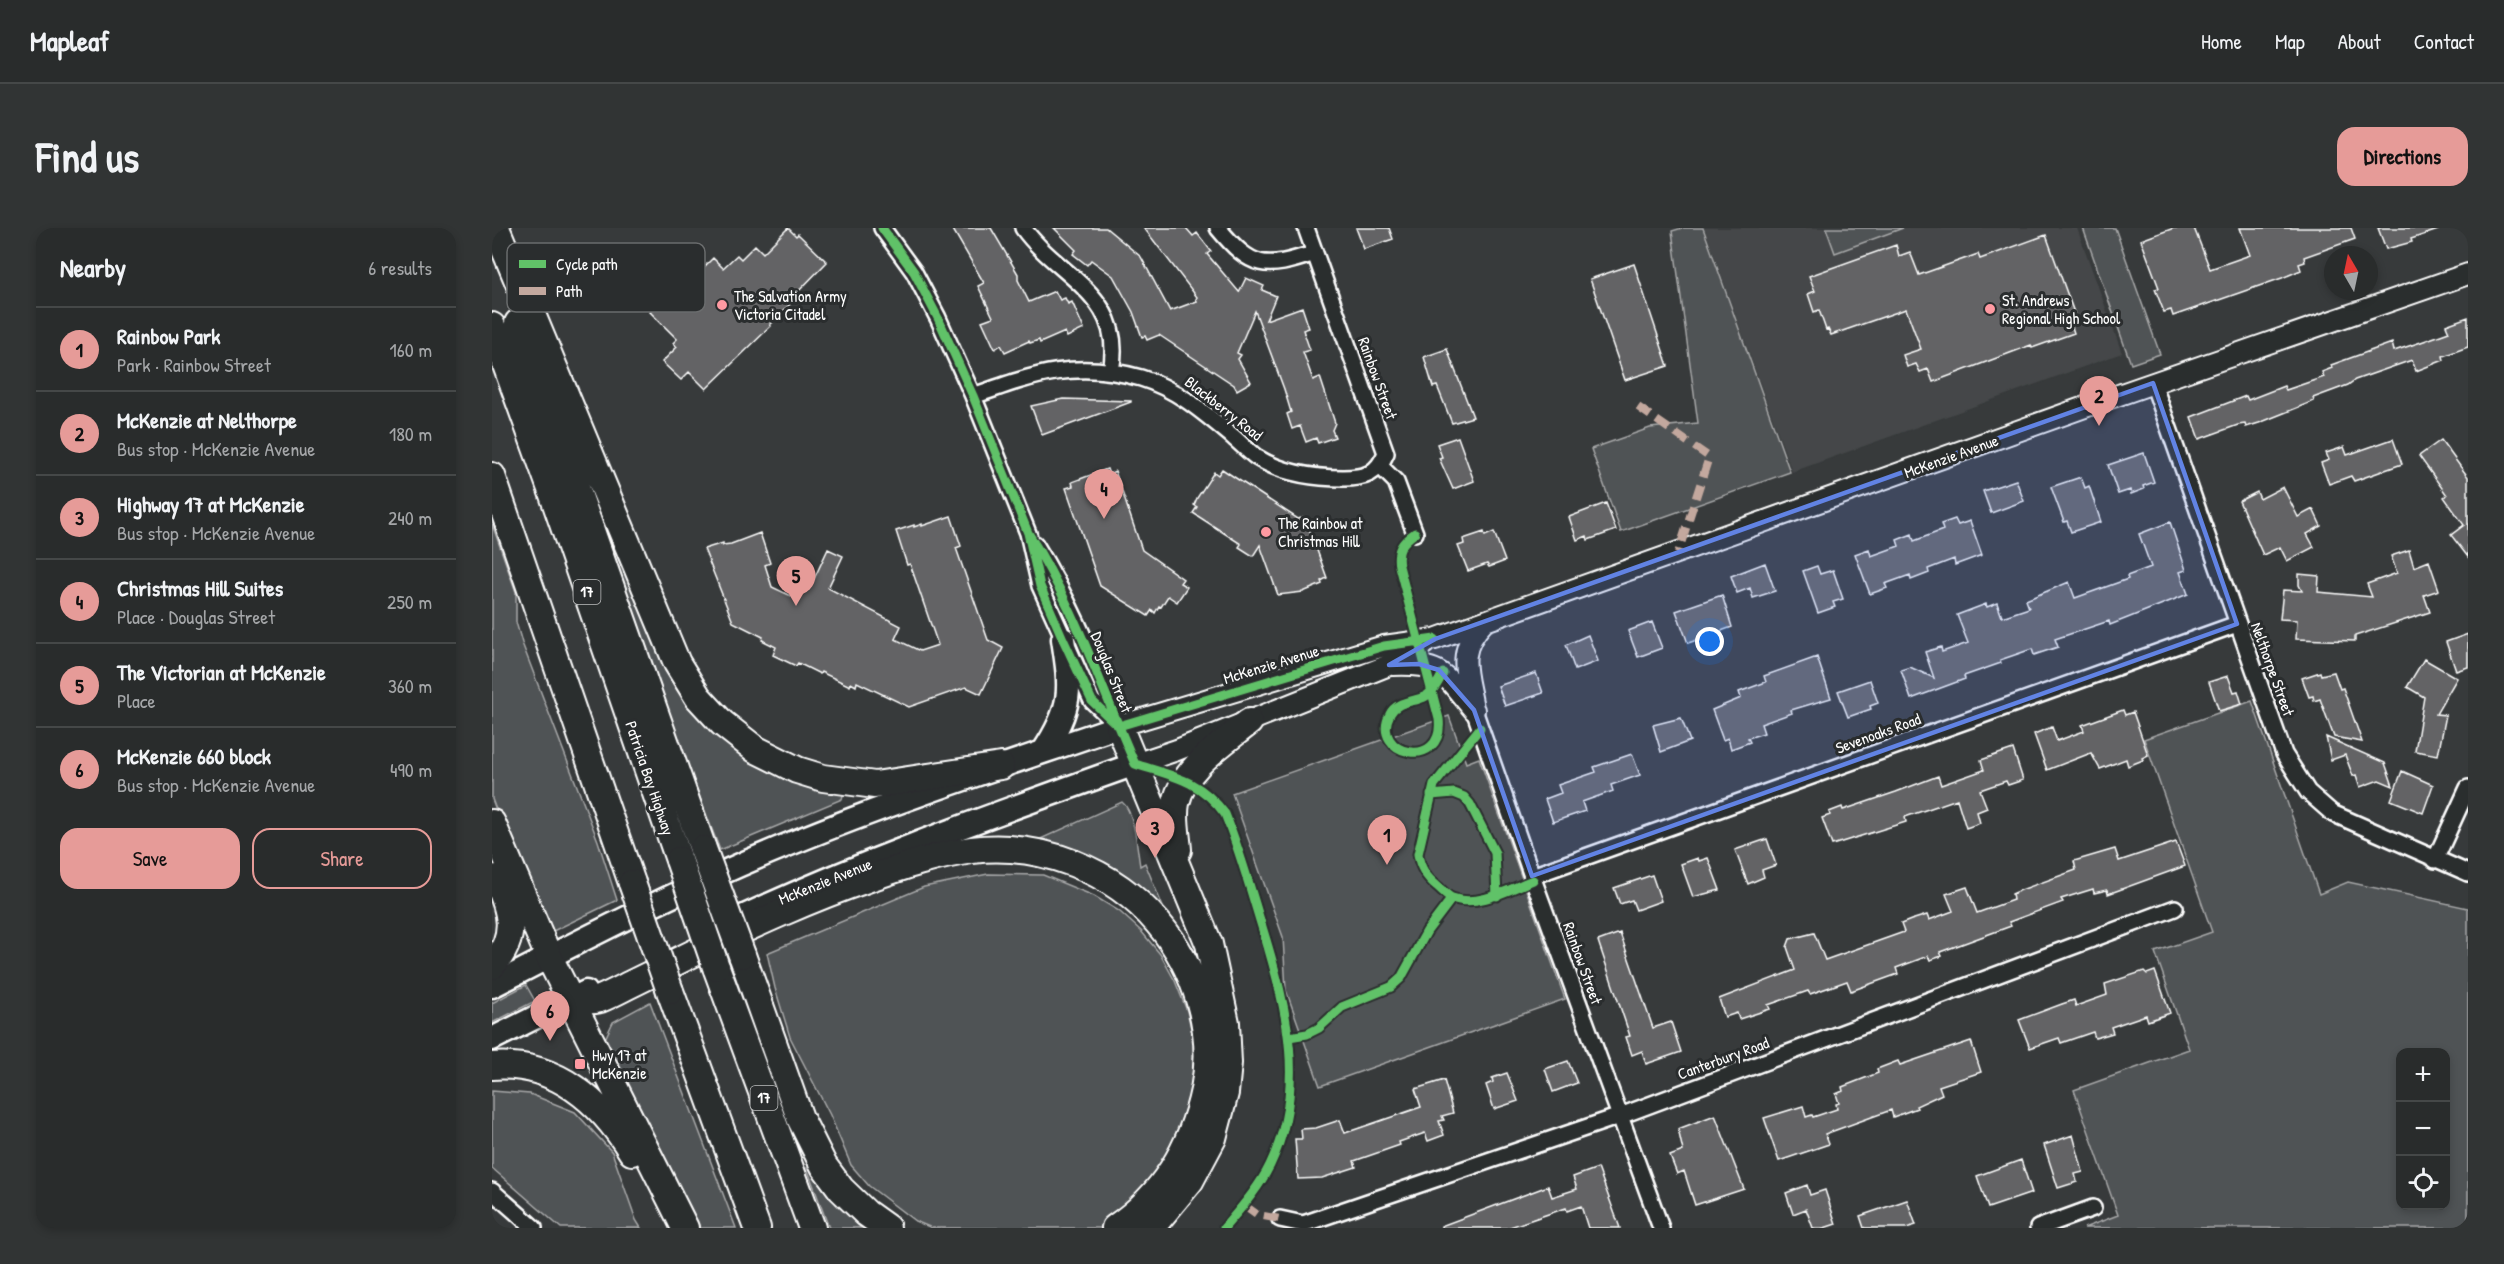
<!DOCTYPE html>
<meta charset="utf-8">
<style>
body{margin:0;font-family:"Patrick Hand",sans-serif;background:#313434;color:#f1f3f6}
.controls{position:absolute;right:18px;bottom:18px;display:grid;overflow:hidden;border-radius:12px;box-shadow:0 3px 9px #0003}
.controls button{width:54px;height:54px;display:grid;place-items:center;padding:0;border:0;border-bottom:2px solid #454848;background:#292c2c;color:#f1f3f6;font:30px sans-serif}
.compass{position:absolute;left:1832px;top:18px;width:54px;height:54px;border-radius:50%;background:#292c2c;box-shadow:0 3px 9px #0003;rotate:351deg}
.you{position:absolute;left:1218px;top:414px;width:21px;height:21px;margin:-15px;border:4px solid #fff;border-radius:50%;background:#1a73e8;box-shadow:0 0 0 9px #1a73e833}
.badge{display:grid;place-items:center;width:39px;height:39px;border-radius:50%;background:#e69b98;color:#111;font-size:20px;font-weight:700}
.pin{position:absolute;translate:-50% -50px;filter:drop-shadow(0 2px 3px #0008)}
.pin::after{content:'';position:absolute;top:32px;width:21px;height:18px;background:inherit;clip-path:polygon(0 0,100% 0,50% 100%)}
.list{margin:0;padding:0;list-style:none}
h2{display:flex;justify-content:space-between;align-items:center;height:78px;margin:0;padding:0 24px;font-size:26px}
h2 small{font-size:20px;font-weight:400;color:#a5a7a9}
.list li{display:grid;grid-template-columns:39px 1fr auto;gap:18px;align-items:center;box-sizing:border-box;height:84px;padding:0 24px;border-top:2px solid #454848}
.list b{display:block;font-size:22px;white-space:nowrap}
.list p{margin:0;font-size:20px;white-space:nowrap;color:#a5a7a9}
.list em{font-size:20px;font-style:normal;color:#a5a7a9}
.actions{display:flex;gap:12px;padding:18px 24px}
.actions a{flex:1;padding:14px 0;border:2px solid #e69b98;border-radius:18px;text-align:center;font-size:21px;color:#e69b98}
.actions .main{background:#e69b98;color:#111}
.icon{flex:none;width:33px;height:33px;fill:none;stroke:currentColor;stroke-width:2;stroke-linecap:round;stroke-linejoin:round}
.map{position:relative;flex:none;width:1976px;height:1000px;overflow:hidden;border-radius:18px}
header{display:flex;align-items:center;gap:36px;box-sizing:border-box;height:84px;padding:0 30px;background:#292c2c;border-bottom:2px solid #454848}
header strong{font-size:28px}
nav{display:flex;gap:33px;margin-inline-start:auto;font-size:21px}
.intro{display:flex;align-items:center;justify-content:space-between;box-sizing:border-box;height:144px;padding:0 36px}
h1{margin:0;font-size:42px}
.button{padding:15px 27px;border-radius:18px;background:#e69b98;color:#111;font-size:21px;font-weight:700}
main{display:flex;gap:36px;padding:0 36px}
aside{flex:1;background:#292c2c;border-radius:18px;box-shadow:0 3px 9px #0003}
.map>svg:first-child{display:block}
</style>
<header>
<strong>Mapleaf</strong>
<nav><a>Home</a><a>Map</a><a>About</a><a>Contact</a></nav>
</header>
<div class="intro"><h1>Find us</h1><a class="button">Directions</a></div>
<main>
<aside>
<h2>Nearby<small>6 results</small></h2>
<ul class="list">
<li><span class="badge">1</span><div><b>Rainbow Park</b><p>Park · Rainbow Street</p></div><em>160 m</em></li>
<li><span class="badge">2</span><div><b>McKenzie at Nelthorpe</b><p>Bus stop · McKenzie Avenue</p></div><em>180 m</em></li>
<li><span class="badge">3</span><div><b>Highway 17 at McKenzie</b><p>Bus stop · McKenzie Avenue</p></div><em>240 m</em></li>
<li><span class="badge">4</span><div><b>Christmas Hill Suites</b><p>Place · Douglas Street</p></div><em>250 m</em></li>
<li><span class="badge">5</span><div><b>The Victorian at McKenzie</b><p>Place</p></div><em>360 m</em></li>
<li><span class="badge">6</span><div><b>McKenzie 660 block</b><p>Bus stop · McKenzie Avenue</p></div><em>490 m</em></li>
</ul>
<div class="actions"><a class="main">Save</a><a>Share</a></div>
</aside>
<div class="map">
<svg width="1976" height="1000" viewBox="0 0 1976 1000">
<rect width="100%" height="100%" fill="#373a3b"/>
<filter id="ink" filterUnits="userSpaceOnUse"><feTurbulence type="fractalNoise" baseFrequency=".0167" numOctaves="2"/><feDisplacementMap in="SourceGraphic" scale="12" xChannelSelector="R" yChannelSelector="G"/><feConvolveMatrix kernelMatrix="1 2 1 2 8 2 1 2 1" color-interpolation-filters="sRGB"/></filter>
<g filter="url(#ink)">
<!-- built -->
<path fill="#444748" d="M1212,0H1585L1630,125L1300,244Z"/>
<!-- green -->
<path fill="#505354" stroke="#a8a9aa" stroke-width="1.5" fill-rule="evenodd" d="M1190,0H1211L1298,244L1129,304L1099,221L1158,200L1206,195L1180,3Z
M1334,0H1411L1343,25Z
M1591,0H1623L1668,126L1639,136Z
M0,296L24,364V394L30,415L106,613L125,672L57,705L29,649L0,571Z
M119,310L207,485L353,560L350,571L228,622C188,520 152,415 117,311Z
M1760,473L1827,666L1856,654L1976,680V1000H1592L1626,987L1582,862L1697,821L1663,724L1720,704L1652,511ZM1908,824H1954V978H1908Z
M957,488L974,535L987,530L1073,771L828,858L794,762L791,709L740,565Z
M630,574C643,584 645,621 648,638L653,635L671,679L667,680L544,613Z
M496,646L551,647L602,668L627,683L649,703L668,726L683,753L695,783L702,813V867L672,942L611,1000H440L423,993L377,958L359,937L338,887L298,809L283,760L275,725L432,659Z
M34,757L43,773L0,795V775Z
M158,774L244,1000H205L112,813L121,794Z
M0,863L38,866L83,884L120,924L144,992L149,1000H69L0,940Z
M318,937L344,976L369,1000H337L315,940Z"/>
<!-- building -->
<path fill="#636465" stroke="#fff" stroke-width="1.5" d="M296,0L304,8L306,6L335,34L301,69L303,71L278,97L279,98L214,161L197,144L189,152L170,134L185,119L181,115L185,111L158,84L204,36L210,41L221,30L231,40L245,27L249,31L263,17L271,25Z
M460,0H499L526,46V52L537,74L563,63L568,72L573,70L576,76L580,74L592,101L575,109L573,104L548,115L547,112L538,115L537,113L513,124L509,117L503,121L490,93L501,89L486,58L492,55Z
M562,0H614L649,29L678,83L705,73L704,71L705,69L652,0H694L701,8L705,5L719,23L715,26L747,64L754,50L772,58L770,62L784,68L774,92L810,79L817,100L811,102L818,122L811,124L821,152L828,149L843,195L840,202L843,209L826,215L824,210L814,214L808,198L800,201L795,186L799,184L792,161L763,83L745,125L749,127L746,131L759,154L745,162L742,157L667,107L655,112L653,108L650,109L641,84L621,48L599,32L595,37L581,26L584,22Z
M864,0H897L901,11L872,21Z
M1682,0H1702L1718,41L1758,27L1748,0H1859L1863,11L1812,29L1813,34L1807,36L1809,42L1790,50L1681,88L1679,82L1672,84L1663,61L1667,60L1649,12Z
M1886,0H1945L1946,2L1919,11L1920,14L1894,21Z
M1554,7L1585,93L1579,96L1582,105L1540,120L1539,117L1526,122L1441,154L1436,141L1428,144L1424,136L1415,139L1411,127L1429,121L1414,81L1339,107L1336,101L1334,102L1327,82L1322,84L1316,66L1323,63L1317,48L1404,17L1407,28L1418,24L1427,47L1486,26L1488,31Z
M1142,36L1176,138L1133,152L1098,51Z
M1976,89V119L1951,128L1952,132L1924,143L1920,132L1863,152L1856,157L1821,170L1822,173L1767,195L1754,199L1753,196L1746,197L1707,211L1699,189L1754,168L1756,172L1792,158L1794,162L1832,149L1830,144L1840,140L1839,137L1900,115L1902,123L1929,114L1957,104L1954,97Z
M955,121L981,189L960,195L945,158L941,159L932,129Z
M571,171L639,173V174L550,207L539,178Z
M966,209L982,253L961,261L947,230L950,229L945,216Z
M1901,211L1910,236L1862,253L1859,248L1837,256L1829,235L1837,232L1834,225L1852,219L1855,227Z
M1949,212L1976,249V329L1959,307L1972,297L1952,269L1955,267L1927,228Z
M1652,225L1662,254L1651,258L1652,261L1639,266L1638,262L1626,266L1616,237Z
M615,241L617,246L623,243L650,322L691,351L688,355L695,359L685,374L676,368L669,379L667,378L663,385L660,382L656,388L608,358L574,260L581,258L580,254Z
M730,241L806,291L813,289L835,350L829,353L830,356L811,364L786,367L768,317L761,328L747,319L749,316L701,285L705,279L702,277L705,270L722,244L726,247Z
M1589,249L1593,260L1597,258L1609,294L1579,304L1575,293L1572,294L1559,259Z
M1524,252L1532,273L1499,285L1491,263Z
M1791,259L1806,289L1821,281L1829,298L1815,306L1822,319L1795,333L1788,319L1771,327L1747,273L1765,264L1768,271Z
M1114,275L1124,302L1096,312L1095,308L1085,312L1077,289Z
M459,288L469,318L464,320L496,412L511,420L489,466L474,459L417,479L365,454L364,458L359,455L358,458L329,444L328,446L306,435L304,438L281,427L284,419L270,412L271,409L241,394L212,321L231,315V317L239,316L268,305L278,335L273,337L280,359L299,368L309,347L321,353L336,321L351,328L336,360L409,398L403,411L428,423L446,417L418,336L415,337L404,303L422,297V299L430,296V298Z
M1463,291L1466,297L1478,293L1490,327L1463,337L1462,331L1436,341L1437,345L1419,352L1418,347L1393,356L1395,360L1378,366L1363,326L1377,321L1379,328L1407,318L1405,312L1420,306L1422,313L1451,302L1449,296Z
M1678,294L1694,342L1688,344L1696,366L1618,397L1617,393L1563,411L1566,419L1542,427L1540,421L1508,432L1509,435L1472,448L1473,451L1419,471L1409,442L1418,439L1442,450L1433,424L1449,419L1450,424L1476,415L1465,387L1494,376L1495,379L1505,375L1510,389L1537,380L1534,372L1577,354L1583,370L1636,351L1635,348L1659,339L1647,306Z
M992,304L993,308L1002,304L1013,333L997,339L995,336L976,343L966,318L972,316L971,311Z
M1917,322L1922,339L1937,333L1947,362L1932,367L1938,384L1863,408V413L1804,411L1805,392L1788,391L1791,362L1810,363L1807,357V346L1827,348L1826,364L1880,369L1875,356L1905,345L1899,328Z
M1273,335L1283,363L1261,370L1258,360L1245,365L1239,348Z
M1325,338L1328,346L1341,342L1351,371L1341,374L1343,379L1326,385L1311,343Z
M1230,367L1240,399L1229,403L1231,409L1210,416L1208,411L1196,415L1184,383Z
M1160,394L1170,420L1146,429L1136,403Z
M1976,406V439L1964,443L1954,414Z
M1096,407L1106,433L1083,442L1074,417Z
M1325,429L1339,470L1299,482L1300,485L1269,496L1272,505L1256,510L1258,514L1239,521L1236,510L1231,512L1220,482L1249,470L1247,464L1274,454L1272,448Z
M1932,431L1965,450L1944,486L1954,487L1946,527L1923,523L1932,469L1915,459Z
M1828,444L1829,447L1842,444L1848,461L1851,460L1870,514L1842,509L1828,471L1822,473L1821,468L1817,469L1810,450Z
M1044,445L1051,465L1013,478L1006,458Z
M1736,448L1742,464L1746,463L1750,476L1727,483L1717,454Z
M1378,452L1386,475L1378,478L1379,481L1356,489L1346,463Z
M1631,482L1633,487L1641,484L1656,527L1650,530L1651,532L1636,538L1634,531L1608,541L1599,525L1555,542L1542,506L1560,499L1565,513L1592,503L1590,497Z
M1189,490L1198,513L1169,524L1161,497Z
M1834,509L1893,535L1901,558L1887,552L1868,559L1864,547L1861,548L1853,527L1839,532Z
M1521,521L1531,552L1516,557L1514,553L1488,562L1495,580L1485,584L1488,595L1474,600L1465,571L1413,589L1414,594L1340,617L1330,590L1338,587L1337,584L1350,579L1351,582L1404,564L1446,548L1449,557L1492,542L1489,532Z
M1140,526L1148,547L1119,557L1121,563L1090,574L1093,583L1061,594L1053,571L1069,565L1066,557L1104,544L1102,539Z
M1910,543L1941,557L1931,585L1899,572Z
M1275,611L1284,637L1270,642L1272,649L1256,656L1243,622Z
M1684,614L1693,638L1616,666L1615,662L1602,665L1601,661L1569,671L1571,674L1517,694L1519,698L1448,724L1450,728L1438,732L1436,728L1404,740L1406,746L1359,763L1355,753L1318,766L1316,763L1276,777L1278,781L1247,791L1245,785L1233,789L1227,771L1303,742L1295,719L1298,711L1322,705L1333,732L1412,704L1409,696L1419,692L1435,687L1437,692L1461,683L1454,666L1475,659L1485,685L1521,672L1520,666L1529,662L1584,642L1582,633L1623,621L1627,633Z
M1206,630L1207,633L1216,630L1228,662L1201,669L1189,636Z
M1160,647L1169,673L1144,682L1140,672L1128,676L1122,660Z
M1128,705L1161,800L1179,794L1189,824L1154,836L1150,823L1140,827L1134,809L1138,808L1106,713Z
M1652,743L1655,746L1663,743L1678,785L1656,793L1654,787L1619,799L1621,805L1603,810L1601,804L1569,815L1567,810L1538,820L1527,792L1570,776L1582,772L1584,778L1615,767L1613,756Z
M1479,813L1489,844L1447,858L1450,866L1424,878L1425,880L1401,889L1399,882L1333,906L1337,916L1287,933L1272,890L1311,878L1314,889L1320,887L1321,889L1345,881L1344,876L1347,875L1344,866L1351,863L1350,859L1386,845L1385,841L1406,833L1408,837Z
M1076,833L1085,855L1061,864L1053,841Z
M1015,845L1026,873L1002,881L994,857L1001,854L1000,850Z
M952,852L961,885L950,888L952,892L947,893L952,907L936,913L933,905L907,914L908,917L862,933L864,939L830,950L806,951L803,911H810L809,901L824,900L848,892L853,905L929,879L923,861Z
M1223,887L1252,961L1203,977L1192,943L1185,946L1178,928L1191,923L1186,901Z
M1581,907L1591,944L1583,946L1585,954L1566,960L1552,917Z
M1529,932L1540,965L1496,980L1485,948Z
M1106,940L1128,1000H1096L1089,978L1075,983L1074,980L1015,1000H949V998L1056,958L1060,969L1085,961L1081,949Z
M1315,957L1318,967L1333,962L1344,996L1332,1000H1321L1314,981L1301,986L1294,965Z
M1415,972L1424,997L1414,1000H1372L1368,988Z"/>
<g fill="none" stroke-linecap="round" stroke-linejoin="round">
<defs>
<path id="minor" d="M390,0L422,44L446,90L481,168L536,305L548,358L600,473L627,498
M531,0C567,50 634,67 619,143
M726,0C760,41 772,42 823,25
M1661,155L1792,526L1816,564L1840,585L1976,645
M481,168C541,147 584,131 649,150C685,161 711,184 740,208C748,215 756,223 764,229C791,246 821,250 851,250C874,250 885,246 894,225L814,0
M888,238L904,254L923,305
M543,316C577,371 604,434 626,495
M982,482L1040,648L1169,1000
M1943,632L1976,560
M1040,648L1745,396
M0,963L42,1000
M788,991L811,996L1128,888L1683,680
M1546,1000L1601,980"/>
<path id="secondary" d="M901,437C952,435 951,446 982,482
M981,480C975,444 963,424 992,394
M627,498L892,418L943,411L968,402L1618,170L1976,46
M643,536L685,522L897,437L932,416"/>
<path id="primary" d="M551,524C581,479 579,462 571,411
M229,699C363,635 503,586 643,536
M0,758C98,708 198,656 300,615C407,571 517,536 627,498
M0,811L94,764"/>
<path id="motorway" d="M4,0L185,435L206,469L230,495L263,521L305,542L331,550L383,557L509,538
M26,95L211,621
M0,98L59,261L187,632
M0,248L140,655
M627,498L717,716L734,795L736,835L733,865L721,910L698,953L659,1000
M0,595L57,729L193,1000
M686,622C685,608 681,589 684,575C692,539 730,516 757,494
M250,727L308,890L332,938L349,961L374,985L395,1000
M0,738C27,708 19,682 4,650
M224,739L320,1000
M178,763L265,1000
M78,772C87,772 99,774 108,771C118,767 129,761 139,756C161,745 184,734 206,723C261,697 317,671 375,651C409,639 444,627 480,622C550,614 621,642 666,695C704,740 724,804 712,862C700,919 672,967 623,1000
M0,838C64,833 109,874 140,924"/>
</defs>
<!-- minor casing -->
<use href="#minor" stroke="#fff" stroke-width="20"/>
<!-- secondary casing -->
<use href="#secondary" stroke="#fff" stroke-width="24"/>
<!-- primary casing -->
<use href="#primary" stroke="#fff" stroke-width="27"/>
<!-- motorway casing -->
<use href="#motorway" stroke="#fff" stroke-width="30"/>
<!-- minor -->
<use href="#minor" stroke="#2a2d2e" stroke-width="15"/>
<!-- secondary -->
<use href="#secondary" stroke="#2a2d2e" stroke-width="20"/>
<!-- primary -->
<use href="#primary" stroke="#2a2d2e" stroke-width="22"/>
<!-- motorway -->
<use href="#motorway" stroke="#2a2d2e" stroke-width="26"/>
<defs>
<path id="motorway-bridge" d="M211,621L250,727
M187,632L224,739
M140,655L178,763"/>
</defs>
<!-- motorway-bridge casing -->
<use href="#motorway-bridge" stroke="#fff" stroke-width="30" stroke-linecap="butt"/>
<!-- motorway-bridge -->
<use href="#motorway-bridge" stroke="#2a2d2e" stroke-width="26"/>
<!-- quiet -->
<path stroke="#c3a89e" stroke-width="8" stroke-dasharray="15 8" stroke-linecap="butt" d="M1146,179L1217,229L1186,325
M752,977L766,987L788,991"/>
<defs>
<path id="cycleway" d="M390,0L422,44L446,90L481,168L536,305L548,358L571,411L600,473L624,496
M536,305C583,379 608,457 643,536C681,548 708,552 733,586C748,623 759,663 771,702C795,780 815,860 778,937C767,960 748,981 732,1000
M923,305C910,314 904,322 907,338L947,491C953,544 877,527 898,486C905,472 922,475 934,468C942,463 947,453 951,445
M627,498L892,418L943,411
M988,500L942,557L926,626C928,640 934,649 945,658C949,661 955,668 960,670C985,680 1018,661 1041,652
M939,567L962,565L972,569L978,576L1003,625L1005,668
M797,809L815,806L827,800L850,779L899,759L909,750L935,703L960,670"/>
</defs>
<!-- cycleway casing -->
<use href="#cycleway" stroke="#2a2d2e" stroke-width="13"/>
<!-- cycleway -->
<use href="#cycleway" stroke="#61c268" stroke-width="9"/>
</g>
</g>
<!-- marked area -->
<path fill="#6183e4" fill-opacity="0.2" stroke="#6183e4" stroke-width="4.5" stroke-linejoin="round" d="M1661,155L1745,396L1040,648L982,482L947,442L927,436L897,437L943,411Z"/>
<!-- markers -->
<g fill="#ff9aa2" stroke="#2a2d2e" stroke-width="2">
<circle cx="230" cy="77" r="6"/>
<circle cx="1498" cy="81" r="6"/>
<circle cx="774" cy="304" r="6"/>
<rect x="82" y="830" width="12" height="12" rx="3"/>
</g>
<g text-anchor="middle" stroke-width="6" stroke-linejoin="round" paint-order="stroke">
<!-- shield labels -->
<g fill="#2a2d2e" stroke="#bfc0c0" stroke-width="1.5">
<rect x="81.5" y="352" width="27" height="24" rx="4.5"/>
<rect x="258.5" y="858" width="27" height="24" rx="4.5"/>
</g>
<g font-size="15" font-weight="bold" fill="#fff">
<text x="95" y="369">17</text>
<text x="272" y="875">17</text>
</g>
<!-- poi labels -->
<g font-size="16" fill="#fff" stroke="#2a2d2e" text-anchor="start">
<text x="242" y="74">The Salvation Army<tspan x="242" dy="18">Victoria Citadel</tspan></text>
<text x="1510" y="78">St. Andrews<tspan x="1510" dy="18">Regional High School</tspan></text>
<text x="786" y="301">The Rainbow at<tspan x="786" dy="18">Christmas Hill</tspan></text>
<text x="100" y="833">Hwy 17 at<tspan x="100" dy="18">McKenzie</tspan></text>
</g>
<!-- street labels -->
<g font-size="16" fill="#fff" stroke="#2a2d2e">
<text transform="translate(886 150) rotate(70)" y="6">Rainbow Street</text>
<text transform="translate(732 180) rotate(38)" y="6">Blackberry Road</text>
<text transform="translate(1459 228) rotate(-20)" y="6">McKenzie Avenue</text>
<text transform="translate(779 436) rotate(-17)" y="6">McKenzie Avenue</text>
<text transform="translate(1781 441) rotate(70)" y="6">Nelthorpe Street</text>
<text transform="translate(620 444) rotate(68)" y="6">Douglas Street</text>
<text transform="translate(1386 505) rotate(-20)" y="6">Sevenoaks Road</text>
<text transform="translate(158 550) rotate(71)" y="6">Patricia Bay Highway</text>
<text transform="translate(333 653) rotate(-22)" y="6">McKenzie Avenue</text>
<text transform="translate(1091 735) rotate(70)" y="6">Rainbow Street</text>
<text transform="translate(1231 830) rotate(-20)" y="6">Canterbury Road</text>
</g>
</g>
<!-- legend -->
<rect x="15" y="15" width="198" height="69" rx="9" fill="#2a2d2e" stroke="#6a6c6d" stroke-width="1.5"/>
<rect x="27" y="32" width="27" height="8" fill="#61c268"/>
<rect x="27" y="59" width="27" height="8" fill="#c3a89e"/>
<g font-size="16" fill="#fff">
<text x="64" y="42">Cycle path</text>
<text x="64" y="69">Path</text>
</g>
</svg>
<div class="controls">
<button>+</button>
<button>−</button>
<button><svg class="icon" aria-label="locate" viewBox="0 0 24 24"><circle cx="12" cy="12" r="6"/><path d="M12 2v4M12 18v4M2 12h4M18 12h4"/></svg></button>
</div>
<svg class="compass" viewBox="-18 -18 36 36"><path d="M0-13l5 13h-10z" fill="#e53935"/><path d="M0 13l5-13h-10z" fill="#a5a7a9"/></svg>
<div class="you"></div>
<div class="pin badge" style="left:895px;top:637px">1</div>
<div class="pin badge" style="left:1607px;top:198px">2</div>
<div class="pin badge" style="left:663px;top:630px">3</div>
<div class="pin badge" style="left:612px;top:291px">4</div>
<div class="pin badge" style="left:304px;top:378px">5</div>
<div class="pin badge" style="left:58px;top:813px">6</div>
</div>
</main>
